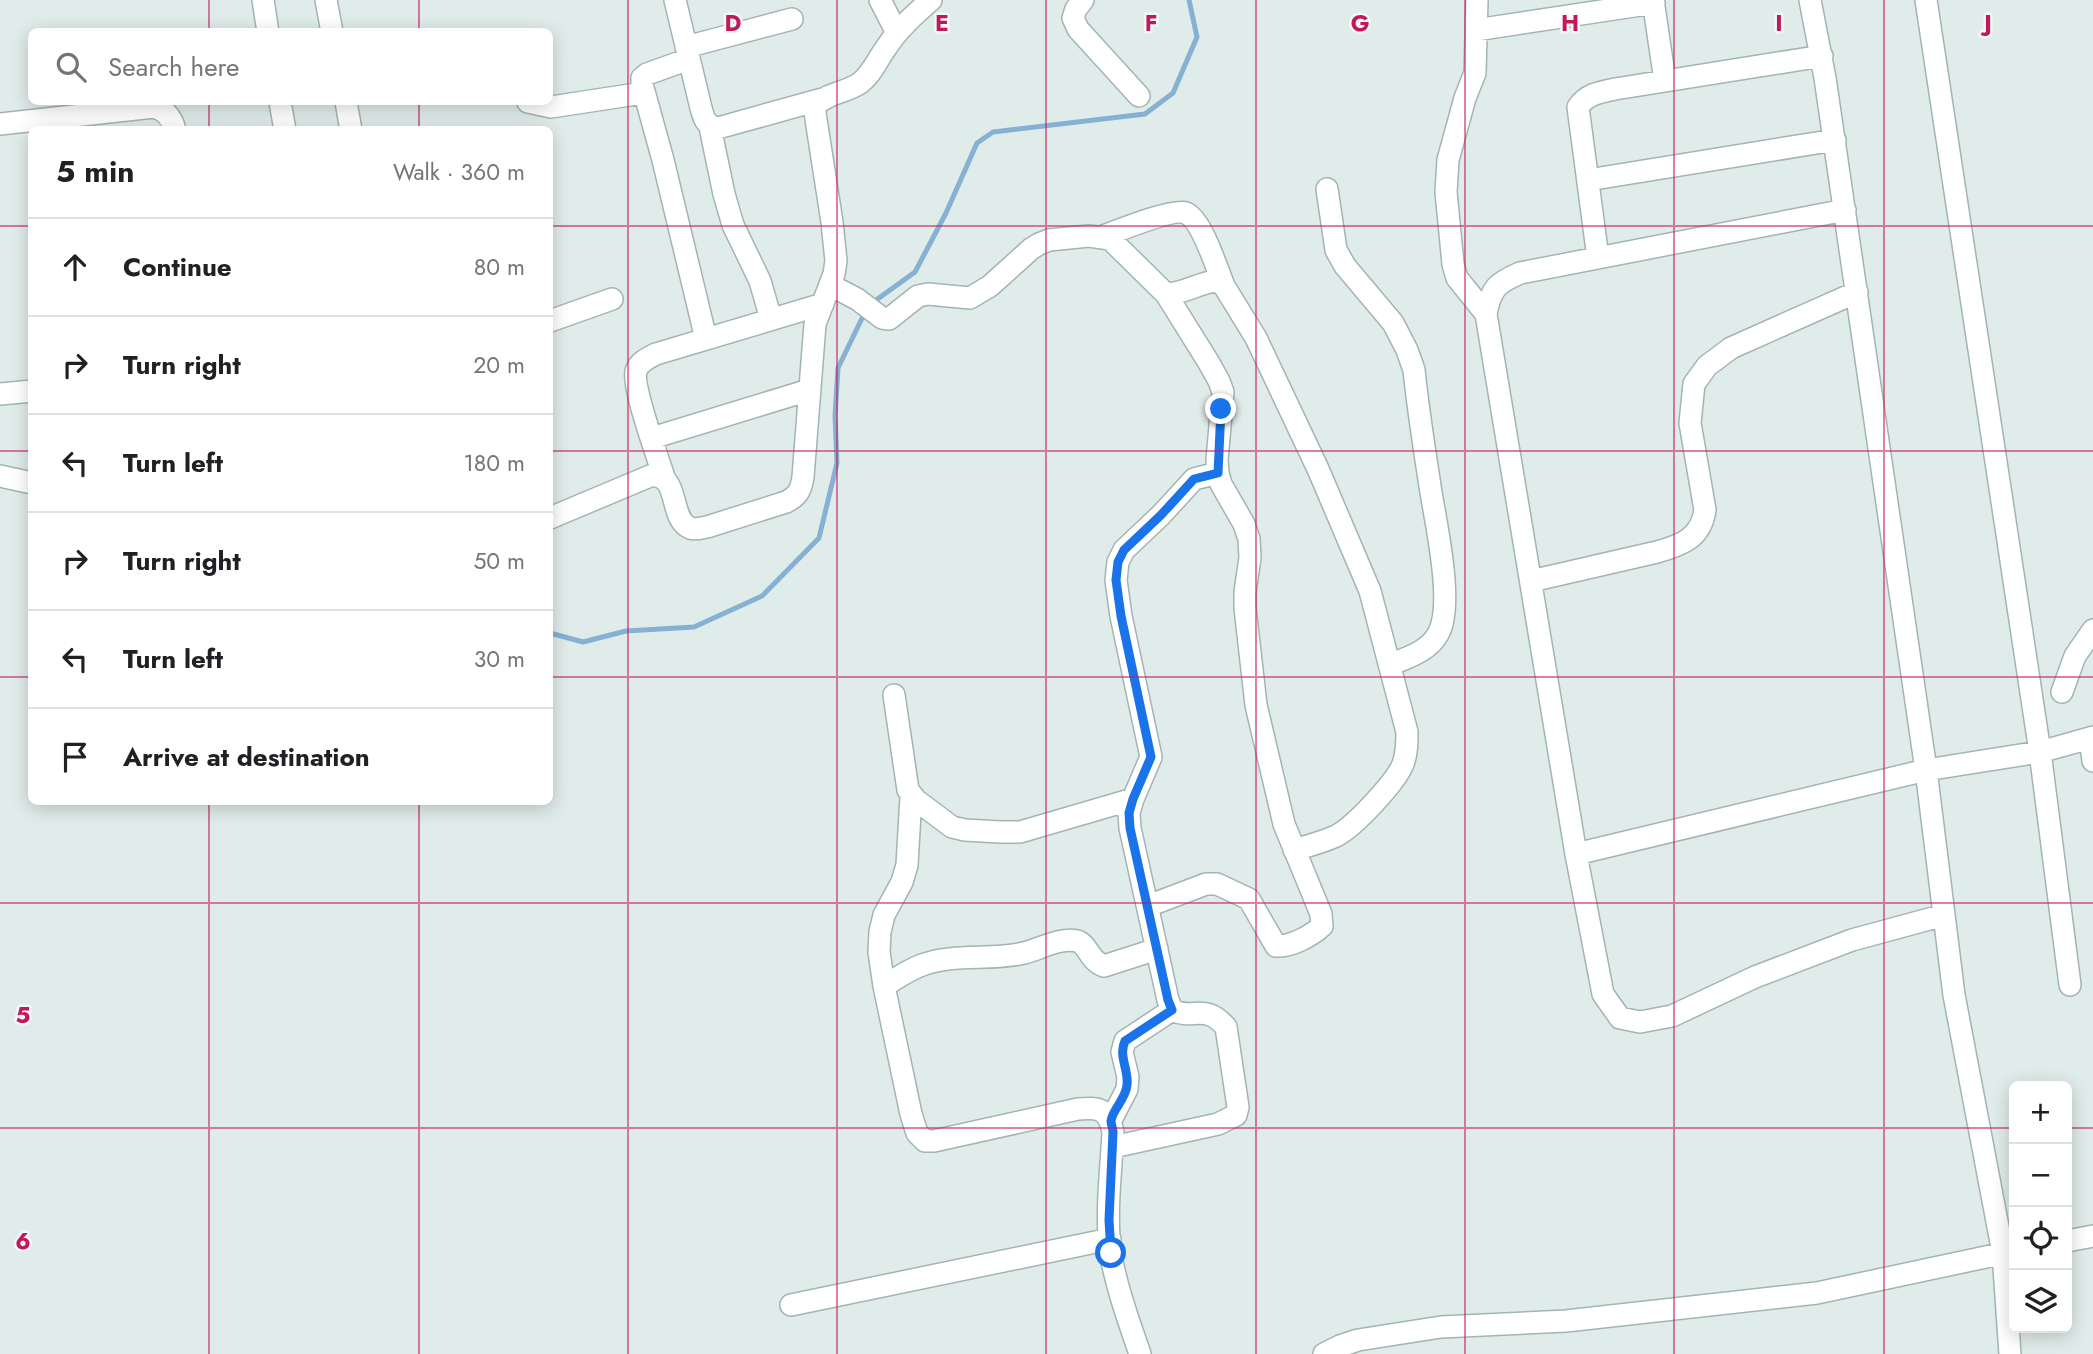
<!DOCTYPE html>
<meta charset="utf-8">
<style>
body{margin:0;font-family:Jost,sans-serif;background:#f2f2f2;color:#202124}
.controls{position:absolute;right:21px;bottom:21px;display:grid;overflow:hidden;border-radius:10px;box-shadow:0 4px 18px #0003}
.controls button{width:63px;height:63px;display:grid;place-items:center;padding:0;border:0;border-bottom:2px solid #e0e0e0;background:#fff;color:#202124;font:35px sans-serif}
.stop{position:absolute;width:21px;height:21px;margin:-16px;border:5px solid #1a73e8;border-radius:50%;background:#fff}
.stop.end{background:#1a73e8;border-color:#fff;box-shadow:0 2px 7px #0008}
.list{margin:0;padding:0;list-style:none}
h2{display:flex;justify-content:space-between;align-items:center;height:91px;margin:0;padding:0 28px;font-size:30px}
h2 small{font-size:23px;font-weight:400;color:#757577}
.list li{display:grid;grid-template-columns:46px 1fr auto;gap:21px;align-items:center;box-sizing:border-box;height:98px;padding:0 28px;border-top:2px solid #e0e0e0}
.list b{display:block;font-size:26px;white-space:nowrap}
.list em{font-size:23px;font-style:normal;color:#757577}
.icon{flex:none;width:38px;height:38px;fill:none;stroke:currentColor;stroke-width:2;stroke-linecap:round;stroke-linejoin:round}
.map{position:relative;flex:none;width:2093px;height:1354px;overflow:hidden}
.search{position:absolute;background:#fff;box-shadow:0 4px 18px #0003;left:28px;top:28px;width:525px;height:77px;display:flex;align-items:center;gap:18px;box-sizing:border-box;padding:0 24px;border-radius:10px;color:#757577;font-size:26px}
.panel{position:absolute;background:#fff;box-shadow:0 4px 18px #0003;left:28px;top:126px;width:525px;height:679px;border-radius:10px}
.map>svg:first-child{display:block}
</style>
<div class="map">
<svg width="2093" height="1354" viewBox="0 0 2093 1354">
<rect width="100%" height="100%" fill="#e0ecea"/>
<g fill="none" stroke-linecap="round" stroke-linejoin="round">
<!-- stream -->
<path stroke="#86b1d3" stroke-width="5" d="M872,303L915,272L946,213L977,143L993,132L1145,114L1173,93L1197,37L1189,0
M550,633L583,642L626,631L694,627L762,596L819,538L837,463L835,416L838,368L866,310"/>
<defs>
<path id="minor" d="M263,0L268,32
M326,0L332,32
M675,0L701,108C704,119 706,126 718,128L822,99
M880,0L897,33
M1083,0L1076,9L1073,18L1078,29L1139,96
M1477,0L1475,73L1465,98L1448,160L1446,192L1453,264L1457,278L1486,314
M1653,0L1665,81
M1810,0L1825,78L1926,770L1954,995L2003,1253L2010,1354
M1926,0L2040,752L2070,985
M1476,30L1654,3
M686,47L792,19
M689,59L647,74L642,78V84L663,160L706,339
M280,102L285,130
M346,102L351,130
M528,102L551,107L643,93
M0,124L154,107C166,110 172,118 175,130
M710,127L724,194L733,225L760,281L771,319
M1588,180L1835,140
M1327,189L1336,250L1345,266L1393,323L1407,350L1414,370C1418,409 1424,447 1430,486C1435,520 1455,605 1438,634C1428,652 1408,657 1390,665
M1845,210L1520,273C1497,283 1491,288 1486,314L1576,854L1603,994L1620,1018L1640,1022L1672,1016L1755,977L1852,940L1944,915
M1101,237C1117,231 1174,208 1186,213C1202,220 1217,269 1224,286
M1598,258L1578,107C1587,94 1600,92 1615,89L1822,56
M830,285L857,299L882,318L889,319L918,296L928,294L970,298L990,286L1031,249L1039,244L1049,240L1089,236L1110,239L1166,294C1184,294 1200,282 1217,281L1224,286L1256,338L1318,469L1370,591L1407,732C1407,743 1407,753 1403,764C1396,782 1354,827 1336,836C1323,842 1308,846 1294,850
M550,321L612,299
M0,394L32,391
M652,438L809,390
M0,476L32,483
M664,477C658,458 632,387 636,371C639,362 648,358 656,354L823,304
M550,518L650,476C681,472 668,519 690,528C696,530 701,528 707,527L786,502C798,496 801,490 803,477L815,324L834,274L836,261L832,222L815,113L816,105C829,92 846,93 860,83C872,74 877,60 886,48C898,29 914,15 931,0
M1531,581L1657,552C1682,545 1701,538 1705,510L1690,423L1694,384L1707,366L1731,348L1857,292
M2062,692L2075,656L2093,630
M894,695L908,790L916,800L952,827L965,830L1000,832H1020L1133,799
M2090,738L2093,761
M911,796L907,865L902,882L884,915L880,932L879,952L884,986L911,1114L917,1133L925,1141H934L1078,1109C1100,1107 1108,1109 1113,1132C1111,1173 1105,1215 1111,1256C1117,1289 1129,1322 1140,1354
M1576,854L1926,770L2040,752L2093,737
M1148,906L1206,884H1217L1249,899L1276,946C1291,947 1311,936 1322,926L1321,914L1284,824L1256,705L1245,608V592L1250,558L1249,539L1244,524L1221,484L1218,473L1217,460L1223,392L1219,381L1209,363L1166,294
M884,986C896,979 908,970 922,965C954,953 991,961 1024,953C1040,949 1061,937 1077,941C1088,944 1089,961 1104,966L1157,949
M1111,1120L1127,1089L1128,1077L1122,1052L1125,1041L1172,1010
M1113,1147L1218,1124L1236,1115L1238,1107L1226,1027C1204,1002 1194,1021 1172,1010L1168,1000L1130,828L1129,813L1133,799L1151,757L1121,616L1116,580L1118,562L1124,550L1161,515L1194,479L1218,473
M2067,1241L2093,1236
M791,1305L1110,1239
M1324,1354L1340,1346L1358,1340L1441,1327L1566,1321L1817,1293L2014,1251"/>
</defs>
<!-- minor casing -->
<use href="#minor" stroke="#a3b4b3" stroke-width="24"/>
<!-- minor -->
<use href="#minor" stroke="#fff" stroke-width="21"/>
</g>
<g fill="none" stroke-linecap="round" stroke-linejoin="round">
<!-- route -->
<path stroke="#1a73e8" stroke-width="9" d="M1111,1253L1109,1220L1113,1132C1113,1128 1111,1125 1111,1121C1112,1110 1126,1099 1127,1085C1129,1070 1118,1056 1125,1041L1172,1010L1168,1000L1130,828L1129,813L1133,799L1151,757L1121,616L1116,580L1118,562L1124,550L1161,515L1194,479L1218,473L1221,409"/>
</g>
<!-- grid -->
<path fill="none" stroke="#c2185b" stroke-width="2" stroke-opacity="0.55" d="M209,0V32M419,0V32M628,0V1354M837,0V1354M1046,0V1354M1256,0V1354M1465,0V1354M1674,0V1354M1884,0V1354M209,102V130M419,102V130M0,226H32M550,226H2093M0,451H32M550,451H2093M0,677H32M550,677H2093M209,802V1354M419,802V1354M0,903H2093M0,1128H2014M2067,1128H2093"/>
<g font-size="23" text-anchor="middle" font-weight="bold" fill="#c2185b" stroke="#f1f8f7" stroke-width="5" stroke-linejoin="round" paint-order="stroke">
<text x="733" y="31">D</text>
<text x="942" y="31">E</text>
<text x="1151" y="31">F</text>
<text x="1360" y="31">G</text>
<text x="1570" y="31">H</text>
<text x="1779" y="31">I</text>
<text x="1988" y="31">J</text>
<text x="23" y="1023">5</text>
<text x="23" y="1249">6</text>
</g>
</svg>
<div class="controls">
<button>+</button>
<button>−</button>
<button><svg class="icon" aria-label="locate" viewBox="0 0 24 24"><circle cx="12" cy="12" r="6"/><path d="M12 2v4M12 18v4M2 12h4M18 12h4"/></svg></button>
<button><svg class="icon" aria-label="layers" viewBox="0 0 24 24"><path d="M12 4l9 5-9 5-9-5zM3 14l9 5 9-5"/></svg></button>
</div>
<div class="stop" style="left:1111px;top:1253px"></div>
<div class="stop end" style="left:1221px;top:409px"></div>
<div class="search"><svg class="icon" aria-label="search" viewBox="0 0 24 24"><circle cx="10" cy="10" r="6"/><path d="M15 15l6 6"/></svg>Search here</div>
<section class="panel">
<h2>5 min<small>Walk · 360 m</small></h2>
<ul class="list">
<li><svg class="icon" aria-label="ahead" viewBox="0 0 24 24"><path d="M12 20V5M6 11l6-6 6 6"/></svg><div><b>Continue</b></div><em>80 m</em></li>
<li><svg class="icon" aria-label="right" viewBox="0 0 24 24"><path d="M7 20v-9h11M14 6l5 5-5 5"/></svg><div><b>Turn right</b></div><em>20 m</em></li>
<li><svg class="icon" aria-label="left" viewBox="0 0 24 24"><path d="M17 20v-9H6M10 6l-5 5 5 5"/></svg><div><b>Turn left</b></div><em>180 m</em></li>
<li><svg class="icon" aria-label="right" viewBox="0 0 24 24"><path d="M7 20v-9h11M14 6l5 5-5 5"/></svg><div><b>Turn right</b></div><em>50 m</em></li>
<li><svg class="icon" aria-label="left" viewBox="0 0 24 24"><path d="M17 20v-9H6M10 6l-5 5 5 5"/></svg><div><b>Turn left</b></div><em>30 m</em></li>
<li><svg class="icon" aria-label="arrive" viewBox="0 0 24 24"><path d="M6 21V4h12l-3 4 3 4H6"/></svg><div><b>Arrive at destination</b></div></li>
</ul>
</section>
</div>
